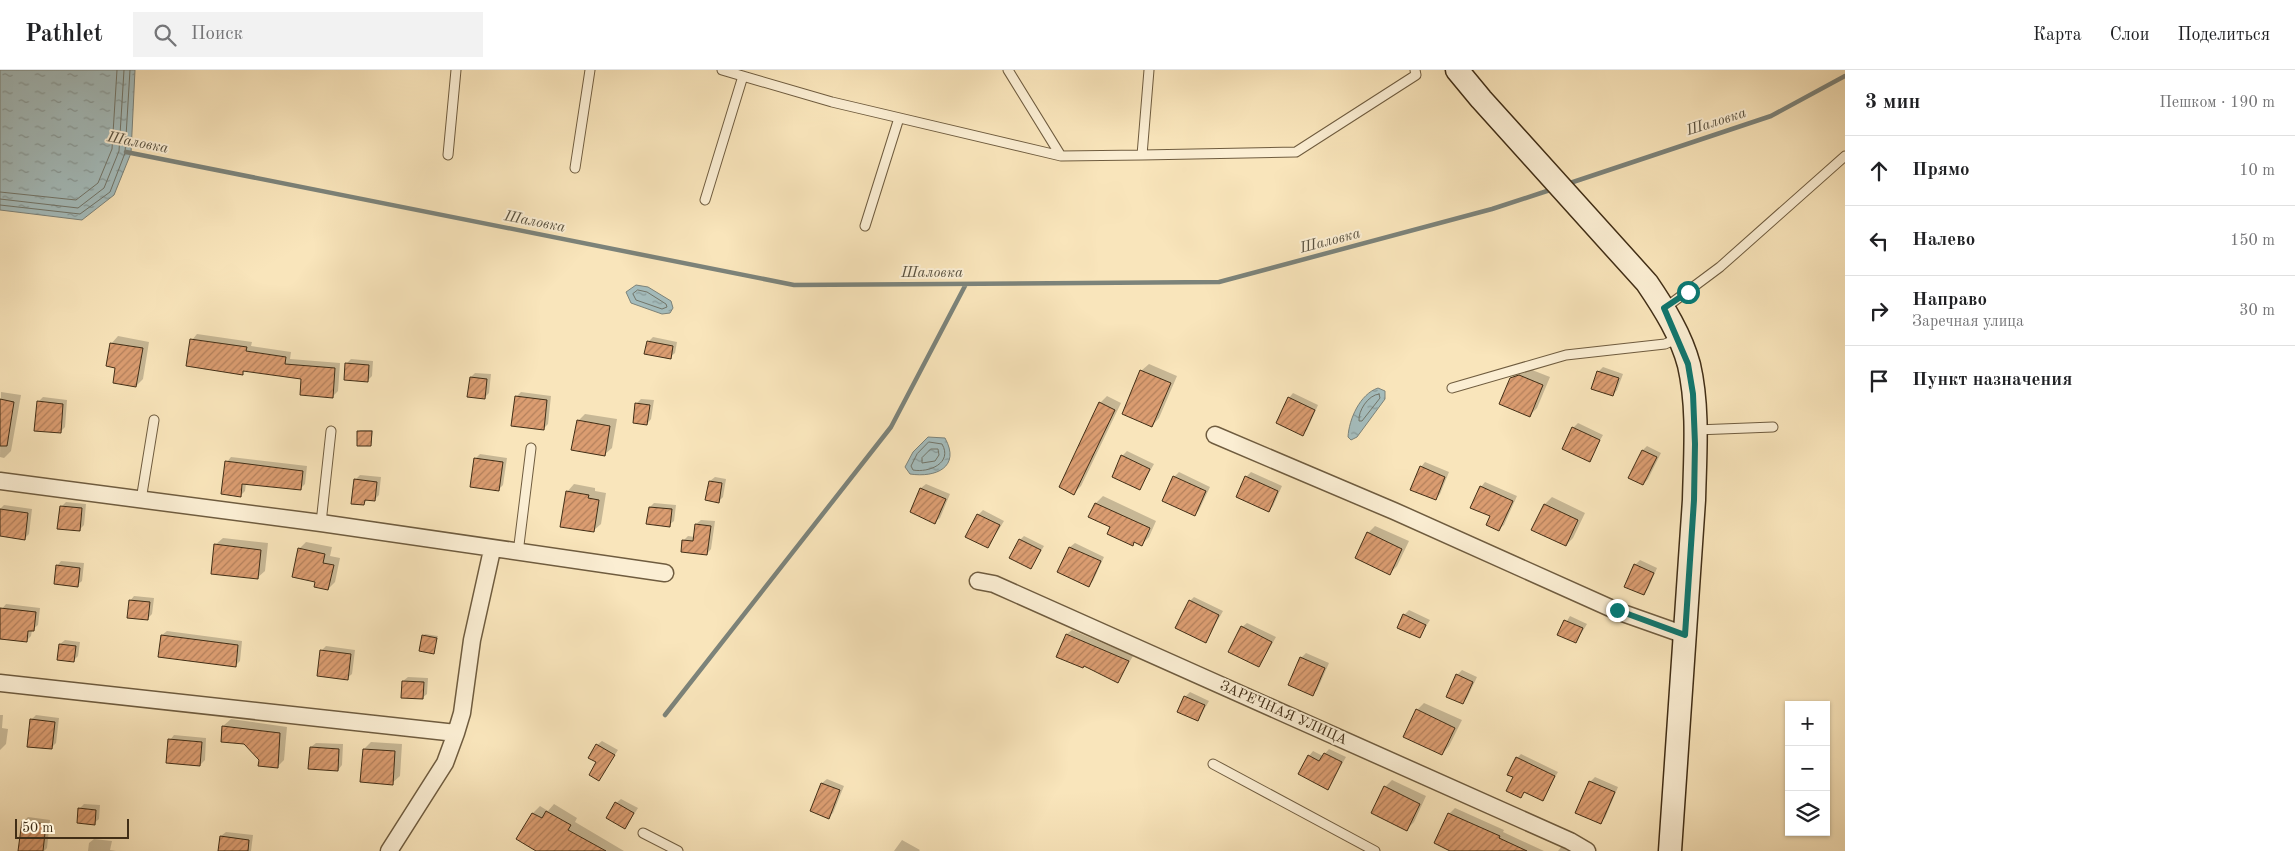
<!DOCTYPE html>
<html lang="ru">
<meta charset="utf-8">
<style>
body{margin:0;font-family:"Old Standard TT",serif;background:#f2f2f2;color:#202124}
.controls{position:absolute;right:15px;bottom:15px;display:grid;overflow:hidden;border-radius:0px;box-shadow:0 1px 4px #0004}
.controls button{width:45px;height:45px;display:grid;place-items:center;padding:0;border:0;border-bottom:1px solid #e0e0e0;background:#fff;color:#202124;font:25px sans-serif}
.scale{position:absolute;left:15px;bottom:12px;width:114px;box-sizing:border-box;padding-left:5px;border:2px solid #412e16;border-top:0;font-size:14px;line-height:18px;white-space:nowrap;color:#412e16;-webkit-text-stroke:4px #fbeed3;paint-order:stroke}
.stop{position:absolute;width:15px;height:15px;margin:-11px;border:4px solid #0f766e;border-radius:50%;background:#fff}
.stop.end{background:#0f766e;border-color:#fff;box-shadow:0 1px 5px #0008}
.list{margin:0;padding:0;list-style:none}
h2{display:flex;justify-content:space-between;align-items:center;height:65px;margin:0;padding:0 20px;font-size:21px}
h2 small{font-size:16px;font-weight:400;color:#757577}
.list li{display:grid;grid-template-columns:32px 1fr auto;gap:15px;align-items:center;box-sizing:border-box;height:70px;padding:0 20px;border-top:1px solid #e0e0e0}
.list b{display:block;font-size:19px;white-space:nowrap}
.list p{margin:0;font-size:16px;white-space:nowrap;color:#757577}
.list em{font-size:16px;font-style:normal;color:#757577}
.icon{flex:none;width:28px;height:28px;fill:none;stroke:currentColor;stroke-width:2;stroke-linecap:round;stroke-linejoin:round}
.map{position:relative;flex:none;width:1845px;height:781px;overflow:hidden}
header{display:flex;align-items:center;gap:30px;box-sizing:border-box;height:70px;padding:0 25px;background:#fff;border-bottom:1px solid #e0e0e0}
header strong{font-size:24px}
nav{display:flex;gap:28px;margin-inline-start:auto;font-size:18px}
.search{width:350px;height:45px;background:#f2f2f2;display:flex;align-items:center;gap:12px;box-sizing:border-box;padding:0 18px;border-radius:0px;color:#757577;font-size:19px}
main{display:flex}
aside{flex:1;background:#fff}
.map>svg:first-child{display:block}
</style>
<header>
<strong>Pathlet</strong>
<div class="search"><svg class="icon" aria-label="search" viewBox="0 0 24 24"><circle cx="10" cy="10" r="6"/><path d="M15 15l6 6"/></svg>Поиск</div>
<nav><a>Карта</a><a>Слои</a><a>Поделиться</a></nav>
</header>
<main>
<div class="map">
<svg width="1845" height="781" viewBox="0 0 1845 781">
<defs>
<pattern id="water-ripples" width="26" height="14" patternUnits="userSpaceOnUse" patternTransform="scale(1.25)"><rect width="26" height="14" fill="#a4bcbc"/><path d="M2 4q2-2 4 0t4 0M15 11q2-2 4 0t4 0" fill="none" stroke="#879998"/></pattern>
<pattern id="building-hatch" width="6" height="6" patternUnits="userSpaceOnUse" patternTransform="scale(1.25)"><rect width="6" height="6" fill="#db9d71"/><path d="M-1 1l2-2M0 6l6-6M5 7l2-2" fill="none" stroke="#b3805c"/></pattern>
</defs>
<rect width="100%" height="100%" fill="#f9e5bb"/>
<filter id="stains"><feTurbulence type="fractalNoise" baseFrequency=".004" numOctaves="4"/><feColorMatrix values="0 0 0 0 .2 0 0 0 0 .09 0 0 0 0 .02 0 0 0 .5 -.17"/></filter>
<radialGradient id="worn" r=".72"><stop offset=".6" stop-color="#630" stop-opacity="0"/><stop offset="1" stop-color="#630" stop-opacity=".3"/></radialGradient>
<!-- water -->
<path fill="url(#water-ripples)" stroke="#7c837a" d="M0,0H135L131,83L114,125L82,150L0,140Z
M636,215L648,217L671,231L673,238L670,243L662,244L631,233L626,222Z
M1378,318L1385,321V329L1357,367L1351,370L1348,367C1349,349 1360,324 1378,318Z
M928,367L945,368C961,397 936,408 910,404L905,397L913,382Z"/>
<!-- shadow -->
<path fill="#0003" d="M197,264L252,272L251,276L291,282L290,289L340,293L338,321L332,327L302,308L246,300L242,304L192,270Z
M118,266L149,272L143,309L136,316L117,297L111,274Z
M653,267L677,272L675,283L670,287L648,272Z
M351,289L373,291L372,306L367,311L346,294Z
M1149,294L1177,306L1159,348L1152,356L1141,301Z
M1603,297L1623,304L1617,320L1613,325L1598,302Z
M1527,298L1550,307L1537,338L1530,345L1511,309L1518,301Z
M475,303L491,304L489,323L484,328L471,307Z
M1,322L21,325L11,381L4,388L0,387Z
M521,322L551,326L548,354L543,359L516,327Z
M1293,323L1318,335L1307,360L1302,364L1289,328Z
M1107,326L1121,333L1081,416L1074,423L1100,333Z
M43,327L67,330L65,357L60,362L38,332Z
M641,329L654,330L651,349L647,354L637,333Z
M585,344L617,349L612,378L604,385L578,351Z
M1578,353L1603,365L1589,390L1573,358Z
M360,360H373L371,375L358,362Z
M1647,376L1661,383L1648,409L1643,414V380Z
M1127,381L1154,394L1140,419L1122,386Z
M480,384L507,388L503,415L498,420L475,389Z
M231,387L307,396L305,414L300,419L246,413L245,421L240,426L227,392Z
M1425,392L1449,402L1440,424L1435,429L1421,397Z
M1179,402L1210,417L1199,440L1195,445L1174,407Z
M1251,402L1282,416L1273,436L1269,441L1246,407Z
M360,405L381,407L379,425L374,430L368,429L363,434L355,410Z
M715,407L726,409L723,427L718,432L710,411Z
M1485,412L1517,426L1504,455L1499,459L1481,417Z
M574,414L595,418V421L606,423L601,454L593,461L567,422Z
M926,414L950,424L940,448L935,452L911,442L921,418Z
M1103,426L1156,451L1149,467L1142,474L1135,471L1132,474L1112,456L1096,433Z
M1552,427L1585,443L1573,468L1566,475L1545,434Z
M66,432L86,434L84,455L79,460L61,437Z
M654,433L676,435L674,451L669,455L650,437Z
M4,435L32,439L29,464L24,469L0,465V439Z
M983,440L1004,451L988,477L978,445Z
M701,450L715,451L711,479L707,484L684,470L688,466L695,467L696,454Z
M1375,456L1409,471L1397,496L1390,503L1368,463Z
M1024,466L1044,476L1031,498L1020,470Z
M223,468L268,473L265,501L257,508L215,475Z
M306,472L332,477L330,486L340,488L335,512L328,519L317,511L299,479Z
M1075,473L1104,487L1093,511L1089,516L1059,502L1070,477Z
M1640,490L1657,498L1648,519L1643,524L1635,495Z
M61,491L84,493L82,511L77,515L57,496Z
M134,526L154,528L152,544L147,549L130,531Z
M1194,527L1223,541L1206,571L1190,531Z
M6,534L40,538L38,555L32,560L31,566L26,571L0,568L2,539Z
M1409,540L1430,550L1419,567L1404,545Z
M1570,546L1587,554L1576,572L1559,564Z
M1247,553L1276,567L1259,596L1242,557Z
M1072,560L1133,586L1118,611L1085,595L1058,586L1067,564Z
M167,561L242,571L240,591L235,596L162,565Z
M425,564L438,566L433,582L423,566Z
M65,570L80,572L78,586L73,591L60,574Z
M326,576L355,580L352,604L347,608L321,581Z
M1306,583L1329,593L1317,620L1312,625L1301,588Z
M1462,600L1477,607L1467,628L1463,633L1457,605Z
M408,607L428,608L427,624L422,628L403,611Z
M1190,622L1209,631L1198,650L1185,627Z
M1424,633L1462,650L1449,676L1442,684L1417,640Z
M0,645H3L2,658L8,659L6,674L0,680Z
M36,645L59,648L56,673L51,678L31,650Z
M231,649L287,657L284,690L277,697L260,689L245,673L222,671L223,656Z
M174,665L206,668L205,690L200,695L170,670Z
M602,671L618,680L599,710L597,675Z
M371,672L402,674L400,706L392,713L364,679Z
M316,673L343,674L342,695L338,700L311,677Z
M1329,679L1346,687L1328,718L1309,686L1313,681L1323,686Z
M1521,684L1558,702L1542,729L1526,721L1521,726L1514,707L1517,688Z
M1595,707L1618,717L1605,748L1600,752L1590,712Z
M827,709L844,716L833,743L828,747L811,740L822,713Z
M1392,710L1426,726L1414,752L1407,759L1385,717Z
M621,729L638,738L625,758L616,733Z
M84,734L100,735L99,749L94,753L79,739Z
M554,734L577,748L575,752L624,781H540L518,769L533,743L540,736L548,741Z
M1455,738L1504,760L1503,762L1544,781H1453L1449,744Z
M28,747L50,750L47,778L44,781H28L23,752Z
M226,762L253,765L251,781H219L221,766Z
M94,769L112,771L110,780L116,781H88L89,773Z
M902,770L920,780L919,781H894Z
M1562,776L1574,781H1558Z"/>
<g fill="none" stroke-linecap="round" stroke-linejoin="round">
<!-- shore -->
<path stroke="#727569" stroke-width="1" d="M0,122L76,130L98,113L112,79L117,0
M0,129L78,138L104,118L119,81L124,0
M0,135L80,144L110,122L125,83L130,0
M638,220L647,222L666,234L667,237L662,239L636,230L633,224Z
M1379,324L1380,328L1362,351H1359C1358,341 1368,325 1379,324Z
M929,372L942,374C953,393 929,403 913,400L911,396L917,384Z
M931,379H938L939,385L935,391L922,393V388Z"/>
<!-- stream -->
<path stroke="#7c837a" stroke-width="4.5" d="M126,82L794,215L1219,212L1492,139L1553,119
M1567,114L1771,46L1845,6
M665,645L891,357L966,214"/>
</g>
<!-- building -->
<path fill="url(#building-hatch)" stroke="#412e16" d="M190,269L247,277L246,281L286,287L285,294L335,298L333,328L300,325L301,309L243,301V305L186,296Z
M647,271L673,276L671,289L644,284Z
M110,273L143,278L136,317L113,313L115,298L106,296Z
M345,293L369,295L368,312L344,310Z
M1140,300L1171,313L1152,357L1122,344Z
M1597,301L1619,308L1613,326L1591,319Z
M1519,305L1543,315L1530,347L1499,334L1510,308Z
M470,307L487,309L485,329L467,327Z
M515,326L547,330L544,360L511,356Z
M1288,327L1315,340L1303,366L1276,353Z
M0,329L14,332L7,376H0Z
M37,331L63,334L61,363L34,361Z
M1099,332L1115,340L1074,425L1059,417Z
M635,333L650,335L647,355L633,353Z
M577,350L610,356L605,386L571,380Z
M1572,357L1600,370L1590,392L1562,379Z
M357,361H372L371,376H357Z
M1642,380L1657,387L1643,415L1628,408Z
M1121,385L1150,399L1140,420L1112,407Z
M474,388L503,392L499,421L470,417Z
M225,391L303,401L301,420L242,414L241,427L221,424Z
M1420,396L1445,407L1436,430L1410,420Z
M1173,406L1206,421L1195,446L1162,431Z
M1245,406L1278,421L1269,442L1236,427Z
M354,409L377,412L375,431L365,430L364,435L351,434Z
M709,411L722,413L719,433L705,430Z
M1480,416L1513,431L1499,461L1486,455L1490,446L1470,438Z
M920,418L946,429L935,454L910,442Z
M566,421L589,425L588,428L599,430L594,462L560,457Z
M1095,433L1150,458L1142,476L1134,472L1133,476L1107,464L1110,457L1088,447Z
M1544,434L1578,450L1566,476L1531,460Z
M60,436L82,438L80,461L57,459Z
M649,437L672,439L670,457L646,454Z
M0,439L28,443L25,470L0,466Z
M977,444L1000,455L988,478L965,467Z
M695,454L711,456L707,485L681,482L682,470L693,471Z
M1367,462L1402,479L1390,505L1355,488Z
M1019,469L1041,480L1031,499L1009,488Z
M214,474L261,480L258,509L211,504Z
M1069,477L1101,491L1089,517L1057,502Z
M298,478L325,484L323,493L334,495L328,520L314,517L315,512L292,507Z
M1634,494L1654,503L1644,525L1624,517Z
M56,495L80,498L78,517L54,514Z
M129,530L150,532L148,550L127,548Z
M1189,530L1219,545L1206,573L1175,558Z
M0,538L36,542L34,561H28L27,572L0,569Z
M1403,544L1426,555L1420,568L1397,558Z
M1564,550L1583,558L1576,573L1557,565Z
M1241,556L1272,572L1259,597L1228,582Z
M1066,564L1129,591L1118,613L1084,596L1083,598L1056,587Z
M161,565L238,575L236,597L158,587Z
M422,565L437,568L434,584L419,581Z
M59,574L76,576L74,592L57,590Z
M320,580L351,584L348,610L317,606Z
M1300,587L1325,598L1313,626L1288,615Z
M1456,604L1473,612L1463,634L1446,627Z
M402,611L424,612L423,629L401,628Z
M1184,626L1205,635L1198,651L1177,642Z
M1416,639L1455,658L1442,685L1403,667Z
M30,649L55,652L52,679L27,677Z
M222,656L280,663L278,698L258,696L259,690L244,674L221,672Z
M168,669L202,672L200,696L166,693Z
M596,674L615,685L599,711L589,705L596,692L588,688Z
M310,677L339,679L338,701L308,699Z
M363,679L395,681L393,715L360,712Z
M1324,683L1342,692L1328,720L1298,704L1308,685L1319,691Z
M1516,687L1555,706L1543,731L1524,722L1521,728L1506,721L1513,707L1507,705Z
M1589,711L1615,722L1601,754L1575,743Z
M821,713L840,720L829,749L810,741Z
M1384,716L1420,734L1407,761L1371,743Z
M615,732L634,743L625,759L606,748Z
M78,738L96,740L95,755L77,753Z
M546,741L571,755L568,760L606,781H536L516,769L532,743L542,748Z
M1448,743L1500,766L1499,768L1527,781H1450L1434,773Z
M22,751L46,754L43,781H18Z
M220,766L249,770L248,781H218Z"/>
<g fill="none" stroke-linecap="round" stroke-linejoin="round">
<defs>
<path id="lane" d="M722,0L832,32L1061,86
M1008,0L1061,86L1142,85L1149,0
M448,85L456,0
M1142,85L1296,82L1416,5L1415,0
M575,98L590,0
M705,130L743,6
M865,156L899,48
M1665,238L1720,197L1845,86
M1452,318L1566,285L1665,274L1679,268
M1696,360L1773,357
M141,430L154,350
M321,453L331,361
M518,483L531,378
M1213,694L1375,781
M643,763L678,781"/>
<path id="street" d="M1215,365L1394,441L1617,541L1685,565
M0,411L321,453L665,503
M978,511L994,514L1570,771L1587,781
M0,613L456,663
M389,781L445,693L456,663L462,643L472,570L492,480"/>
<path id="secondary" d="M1457,0L1481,29L1647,213C1664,238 1681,265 1689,295C1699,338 1695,386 1694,430L1670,781"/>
</defs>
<!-- lane casing -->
<use href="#lane" stroke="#6f5c3f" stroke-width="11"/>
<!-- street casing -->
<use href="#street" stroke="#6f5c3f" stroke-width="19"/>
<!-- secondary casing -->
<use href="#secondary" stroke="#412e16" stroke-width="25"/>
<!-- lane -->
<use href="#lane" stroke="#fbeed3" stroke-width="9"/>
<!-- street -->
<use href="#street" stroke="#fbeed3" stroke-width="16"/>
<!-- secondary -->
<use href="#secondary" stroke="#fbeed3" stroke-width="22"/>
</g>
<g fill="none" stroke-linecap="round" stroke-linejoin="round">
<!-- route -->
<path stroke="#0f766e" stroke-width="6" d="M1617,540L1685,565L1694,430L1695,374L1693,324L1688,294L1664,238L1688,222"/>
</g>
<g text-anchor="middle" stroke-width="4" stroke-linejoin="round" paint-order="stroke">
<!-- street labels -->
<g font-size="14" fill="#412e16" stroke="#fbeed3">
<text transform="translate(1284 642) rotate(24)" y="5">ЗАРЕЧНАЯ УЛИЦА</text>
</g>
<!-- water labels -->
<g font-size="15" font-style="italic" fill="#5a5240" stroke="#fbeed3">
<text transform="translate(1716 51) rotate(-18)" y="5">Шаловка</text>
<text transform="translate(138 72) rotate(11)" y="5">Шаловка</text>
<text transform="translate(535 151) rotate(11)" y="5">Шаловка</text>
<text transform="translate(1330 170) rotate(-15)" y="5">Шаловка</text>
<text x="932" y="207">Шаловка</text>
</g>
</g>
<rect width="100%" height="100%" filter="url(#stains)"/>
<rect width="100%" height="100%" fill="url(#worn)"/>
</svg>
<div class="controls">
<button>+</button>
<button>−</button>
<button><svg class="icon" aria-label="layers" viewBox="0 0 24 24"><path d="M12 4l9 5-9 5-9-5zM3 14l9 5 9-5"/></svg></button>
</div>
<div class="scale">50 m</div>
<div class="stop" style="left:1688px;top:222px"></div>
<div class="stop end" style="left:1617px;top:540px"></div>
</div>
<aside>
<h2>3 мин<small>Пешком · 190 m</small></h2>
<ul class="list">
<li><svg class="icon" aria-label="ahead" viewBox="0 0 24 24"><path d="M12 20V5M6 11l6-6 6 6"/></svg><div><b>Прямо</b></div><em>10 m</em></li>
<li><svg class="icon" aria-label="left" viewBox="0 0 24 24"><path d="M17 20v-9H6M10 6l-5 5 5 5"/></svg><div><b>Налево</b></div><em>150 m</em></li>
<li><svg class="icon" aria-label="right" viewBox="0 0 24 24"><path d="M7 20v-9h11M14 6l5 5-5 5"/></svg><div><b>Направо</b><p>Заречная улица</p></div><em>30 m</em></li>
<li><svg class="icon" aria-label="arrive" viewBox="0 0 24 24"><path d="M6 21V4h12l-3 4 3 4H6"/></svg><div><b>Пункт назначения</b></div></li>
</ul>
</aside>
</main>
